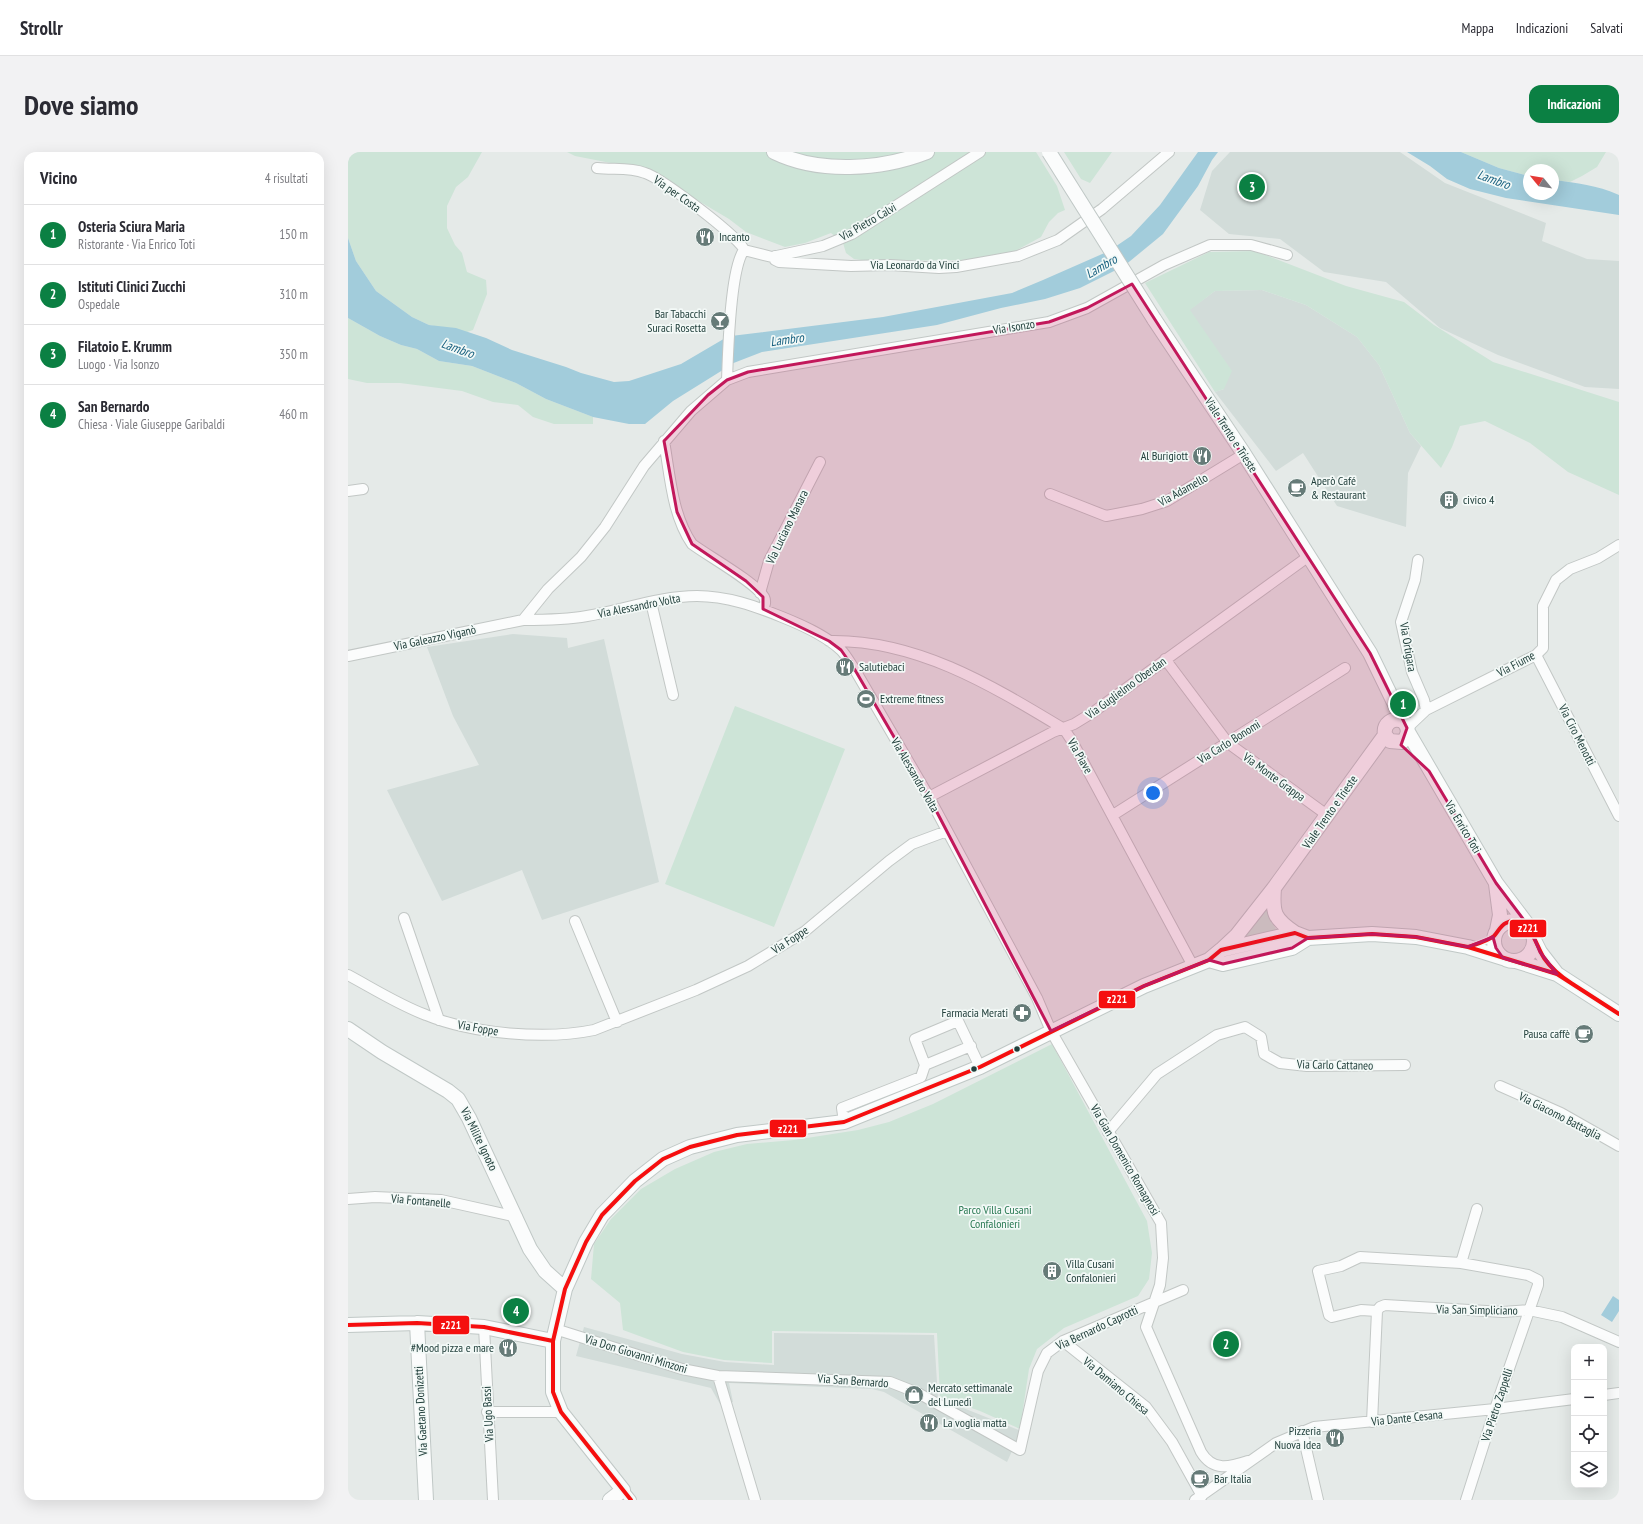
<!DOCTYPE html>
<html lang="it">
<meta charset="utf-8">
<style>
body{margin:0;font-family:"PT Sans Narrow",sans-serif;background:#f2f2f3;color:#2b2b33}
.controls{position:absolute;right:12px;bottom:12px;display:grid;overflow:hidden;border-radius:8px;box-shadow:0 4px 16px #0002}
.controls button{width:36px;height:36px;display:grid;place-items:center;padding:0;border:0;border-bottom:1px solid #e1e1e2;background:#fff;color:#2b2b33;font:20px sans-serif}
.compass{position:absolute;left:1175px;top:12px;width:36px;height:36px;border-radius:50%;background:#fff;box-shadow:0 4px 16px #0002;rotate:300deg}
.you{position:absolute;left:805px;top:641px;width:14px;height:14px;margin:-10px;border:3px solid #fff;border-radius:50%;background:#1a73e8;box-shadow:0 0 0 6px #1a73e833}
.badge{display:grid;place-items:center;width:26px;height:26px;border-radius:50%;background:#0b8043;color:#fff;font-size:13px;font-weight:700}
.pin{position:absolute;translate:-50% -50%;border:2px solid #fff;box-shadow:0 1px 4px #0006}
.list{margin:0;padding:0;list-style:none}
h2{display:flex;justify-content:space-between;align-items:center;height:52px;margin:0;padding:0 16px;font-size:17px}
h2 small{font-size:13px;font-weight:400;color:#7c7c81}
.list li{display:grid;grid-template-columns:26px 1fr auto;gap:12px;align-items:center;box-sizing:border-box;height:60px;padding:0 16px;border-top:1px solid #e1e1e2}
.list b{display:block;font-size:15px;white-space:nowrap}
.list p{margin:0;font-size:13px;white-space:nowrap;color:#7c7c81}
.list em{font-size:13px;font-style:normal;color:#7c7c81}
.icon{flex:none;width:22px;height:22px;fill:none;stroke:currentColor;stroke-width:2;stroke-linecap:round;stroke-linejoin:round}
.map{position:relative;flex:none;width:1271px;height:1348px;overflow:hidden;border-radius:12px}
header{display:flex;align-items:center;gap:24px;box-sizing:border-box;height:56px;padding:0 20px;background:#fff;border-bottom:1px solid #e1e1e2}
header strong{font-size:19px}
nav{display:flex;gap:22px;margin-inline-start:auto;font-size:14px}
.intro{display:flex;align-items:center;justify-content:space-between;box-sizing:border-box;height:96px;padding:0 24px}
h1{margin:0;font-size:28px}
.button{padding:10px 18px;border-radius:12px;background:#0b8043;color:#fff;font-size:14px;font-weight:700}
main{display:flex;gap:24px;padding:0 24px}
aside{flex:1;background:#fff;border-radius:12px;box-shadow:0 4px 16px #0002}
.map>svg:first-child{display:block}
</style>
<header>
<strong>Strollr</strong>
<nav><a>Mappa</a><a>Indicazioni</a><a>Salvati</a></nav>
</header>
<div class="intro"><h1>Dove siamo</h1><a class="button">Indicazioni</a></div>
<main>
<aside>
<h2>Vicino<small>4 risultati</small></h2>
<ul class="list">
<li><span class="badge">1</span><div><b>Osteria Sciura Maria</b><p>Ristorante · Via Enrico Toti</p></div><em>150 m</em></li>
<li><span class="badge">2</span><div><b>Istituti Clinici Zucchi</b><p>Ospedale</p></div><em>310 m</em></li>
<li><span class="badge">3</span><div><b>Filatoio E. Krumm</b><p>Luogo · Via Isonzo</p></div><em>350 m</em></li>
<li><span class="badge">4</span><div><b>San Bernardo</b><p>Chiesa · Viale Giuseppe Garibaldi</p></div><em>460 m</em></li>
</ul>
</aside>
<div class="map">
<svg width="1271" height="1348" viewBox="0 0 1271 1348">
<rect width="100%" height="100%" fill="#e5eae8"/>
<!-- built -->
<path fill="#d2dcd9" d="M882,0H1052L1097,31L1198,71L1194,89L1239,107L1271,109V237L1237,235L1150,203L1092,176L1038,130L976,120L932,87L881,82L852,58L864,19Z
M914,138L958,153L1009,185L1031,213L1062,281L1073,294L1060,321L1058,375L989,354L955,301L928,319L867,240L876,237L859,186L841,158L867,139Z
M165,482L219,486L220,496L256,487L311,730L194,768L174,718L94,749L39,638L131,613L105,564L79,495Z
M236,1175L334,1202L377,1210L426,1213V1181L586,1183L590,1246L673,1279L659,1310L536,1240L524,1237L381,1231L385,1250L372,1252L363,1236L228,1204Z"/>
<!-- green -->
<path fill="#cde4d7" d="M0,0H134L120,25L108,35L99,54V76L107,93L114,101L119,120L138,128L139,142L125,178L119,180L81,173L64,165L28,139L8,109L0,86Z
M219,0H688L709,34L717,58L710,61L701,70L693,85L667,99L648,105L612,108L522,109L506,107L498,101L495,91L483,81L457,91L437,95L398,80L381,67L332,38L273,13L227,4Z
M716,0H764L742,31L733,27Z
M1113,0H1258L1249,15L1234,24L1222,30L1205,28V18H1181V24L1151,16Z
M907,99L998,134L1056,150L1086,173L1145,210L1271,250V343L1220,320L1182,291L1137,269L1112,274L1104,295L1093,316L1062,281L1031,213L1009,185L958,153L914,138L867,139L842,158L884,219L876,237L867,240L797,131L861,100Z
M0,166L32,184L53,193L69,197L91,209L124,214L168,231L198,247L245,265V272H206L185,265L170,253L145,250L114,239L52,231H19L0,227Z
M387,554L497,597L426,775L317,732Z
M921,753V766L930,780L896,787L916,755Z
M704,892L799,1069L804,1101L801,1127L790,1144L716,1176L689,1197L681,1217L672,1277L632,1259L592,1245L589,1181L424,1179V1211L376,1208L335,1200L275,1178L272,1151L243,1127L246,1092L263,1067L293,1037L327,1017L366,1000L399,992L446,988L510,978L541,970L585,952Z"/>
<!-- water -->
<path fill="#a2ccdb" d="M850,0H870L864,8L850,34L815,82L776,114L732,136L697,147L653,156L589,173L414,200L383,212V184L535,165L664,141L695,128L761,99L783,84L812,53Z
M1059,0H1113L1151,16L1181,24V42H1205V28C1230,31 1248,33 1271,43V63L1158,46L1122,37L1099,27L1082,14Z
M0,86L8,109L28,139L64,165L81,173L108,176L138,186L164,198L218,215L233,221L266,230L281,229L333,212L379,185L378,216L325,249L297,272H281L245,265L198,247L168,231L124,214L91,209L69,197L53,193L32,184L0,166Z
M1265,1144L1271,1148V1159L1264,1170L1253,1163Z"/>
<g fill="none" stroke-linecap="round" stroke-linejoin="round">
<defs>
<path id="street" d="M249,16C265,18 281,15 297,21C312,25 393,86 396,98
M396,98L424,105L475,94L504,82L632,0
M427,104V108L431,110L503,114L542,113L591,116L608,115L670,104L710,88L754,57L821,0
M379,228C380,201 382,117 396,98
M316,289C322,323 324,363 344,392C360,404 407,430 416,445C418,449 417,454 415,457
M0,339L15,337
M702,342L758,364L794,357L819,349L896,302
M1070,408L1067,428L1053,470L1064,520L1076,548L1078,558
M412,441L421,409L472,310
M303,450L325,543
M481,489C568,487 643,533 716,577L724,589L845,814
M1188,503L1271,664
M0,504L175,468
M817,507L880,591L979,663
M1059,576L1078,558L1188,503L1195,496V454L1208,428L1222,417L1250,406L1271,393
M581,645L705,580L726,572L744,561L961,404
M765,663L997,516
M56,766L91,868
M227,769L269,870
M0,823C26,837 51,853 78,863C124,882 198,888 246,878L348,838L400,814L456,780L541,709L564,692L599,679
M623,894L577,913L567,887L610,869L632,915
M1152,934L1213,961L1271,994
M496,970L494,956L573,925L577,913
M760,980L809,922L869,883L897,875L913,885L916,902L932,911L959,914L1057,913
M0,1047L27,1045L93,1048L169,1065
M1113,1111L1129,1057
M1029,1159L1013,1158L984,1165L981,1163L970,1119L993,1114L1012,1105L1113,1111L1180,1123L1190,1128V1133L1147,1257L1118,1348
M1029,1159L1032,1155L1037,1153L1155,1160L1181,1158L1195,1161L1214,1165L1271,1190
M136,1175L145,1348
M207,1177L334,1217L370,1224L542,1230L570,1241L672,1298L690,1219L699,1201L715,1189L835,1138
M715,1189L798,1255L824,1290L854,1344
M370,1224L407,1348
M1256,1243L1271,1241
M139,1260H213
M1024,1270L1029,1159
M954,1279L970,1348
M900,1309C882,1315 865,1320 853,1300L798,1175L812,1133L815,1106L813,1071L703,879L689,846L581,645L507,518C502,511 498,503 493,498C477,483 454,473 434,465C407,454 379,444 349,444C312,444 275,458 239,464C217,468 196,468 175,468L200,437L233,405L257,375L296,314L343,259L379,228L400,220L701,170L739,156L816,113L862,93H903L939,103
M275,1338L283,1348
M847,1348L928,1291L966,1275L1147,1257L1226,1247"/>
<path id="secondary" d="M426,0C471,22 533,18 579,0
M806,167L896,302L1022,501L1055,569C1062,576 1061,584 1054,590L1042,589L1037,583C1035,572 1044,565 1055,569
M1060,580L1148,731L1182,776
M1148,732L1152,763L1149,778
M926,736C924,761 926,767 947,781
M1146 789a20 20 0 1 1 40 0a20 20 0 1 1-40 0Z
M1186,788L1192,800L1209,822
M873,798L889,783L926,736L1037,583
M861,808L875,812L944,796L960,786
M1168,809L1209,822L1271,862
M0,877L34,900L100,939L110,947L121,966L182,1097L197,1119L217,1137
M69,1171L78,1348
M0,1173L69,1171L136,1175L205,1189
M262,1348L275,1338L213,1260L205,1240V1189L217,1137L238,1090L254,1063L287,1029L315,1007L342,995L389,983L496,970L632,915L796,834L861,808L873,798L947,781L960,786L1024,782L1068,785L1120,795L1155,806"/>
</defs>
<!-- street casing -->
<use href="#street" stroke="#c2c7c5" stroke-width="12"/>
<!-- secondary casing -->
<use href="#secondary" stroke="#c0c8c6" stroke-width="16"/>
<!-- street -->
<use href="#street" stroke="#fbfcfc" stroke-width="10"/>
<!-- secondary -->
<use href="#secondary" stroke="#fbfcfc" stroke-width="14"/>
<defs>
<path id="secondary-bridge" d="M701,0L806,167"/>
</defs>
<!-- secondary-bridge casing -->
<use href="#secondary-bridge" stroke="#c0c8c6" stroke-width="16" stroke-linecap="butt"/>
<!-- secondary-bridge -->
<use href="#secondary-bridge" stroke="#fbfcfc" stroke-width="14"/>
<defs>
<path id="bus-1" d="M1120,795C1129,792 1138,790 1146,784C1150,780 1152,774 1158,771C1181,760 1187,792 1196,806C1203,816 1212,824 1223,831
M0,1173L69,1171L136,1175L205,1189
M283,1348L213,1260L205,1240V1189L217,1137L238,1090L254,1063L287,1029L315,1007L342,995L389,983L496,970L632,915L796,834L861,808L873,798L947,781L960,786L1024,782L1068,785L1120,795L1209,822L1271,862"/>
</defs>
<!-- bus-1 casing -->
<use href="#bus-1" stroke="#f3f9f7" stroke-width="7"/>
<!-- bus-1 -->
<use href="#bus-1" stroke="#f50f0f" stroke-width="4"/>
</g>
<!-- marked area -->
<path fill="#c2185b" fill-opacity="0.2" stroke="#c2185b" stroke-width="3" stroke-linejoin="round" d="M784,132L1022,501L1059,576L1053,593L1081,619L1148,731L1182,776L1192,800L1209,822L1155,806L1148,796L1145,785L1120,795L1068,785L1024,782L960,786L944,796L875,812L861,808L796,834L703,879L581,645L507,518L493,498L481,489L415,457V445L398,429L344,392L329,360L316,289L360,243L379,228L400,220L701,170L739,156Z"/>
<!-- icons -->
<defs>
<symbol id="restaurant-disc" viewBox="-11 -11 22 22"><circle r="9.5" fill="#667b78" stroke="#f3f9f7"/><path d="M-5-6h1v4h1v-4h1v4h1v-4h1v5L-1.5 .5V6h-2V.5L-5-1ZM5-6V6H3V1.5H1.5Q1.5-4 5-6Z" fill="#fff"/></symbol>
<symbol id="bar-disc" viewBox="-11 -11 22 22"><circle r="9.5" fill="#667b78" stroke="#f3f9f7"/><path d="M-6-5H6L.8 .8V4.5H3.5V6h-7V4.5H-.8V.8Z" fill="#fff"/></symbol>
<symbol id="cafe-disc" viewBox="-11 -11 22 22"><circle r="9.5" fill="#667b78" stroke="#f3f9f7"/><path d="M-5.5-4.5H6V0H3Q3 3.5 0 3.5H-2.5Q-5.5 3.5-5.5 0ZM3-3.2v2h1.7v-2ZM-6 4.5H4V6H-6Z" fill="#fff"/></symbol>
<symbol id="building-disc" viewBox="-11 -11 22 22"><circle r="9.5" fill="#667b78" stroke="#f3f9f7"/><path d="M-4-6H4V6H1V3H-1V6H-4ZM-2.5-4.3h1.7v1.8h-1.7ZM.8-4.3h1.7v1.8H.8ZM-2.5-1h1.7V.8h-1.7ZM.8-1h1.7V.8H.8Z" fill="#fff"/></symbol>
<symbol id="stadium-disc" viewBox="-11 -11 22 22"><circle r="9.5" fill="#667b78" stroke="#f3f9f7"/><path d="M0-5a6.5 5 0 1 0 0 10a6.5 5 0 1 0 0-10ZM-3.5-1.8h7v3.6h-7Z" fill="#fff"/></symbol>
<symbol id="pharmacy-disc" viewBox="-11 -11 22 22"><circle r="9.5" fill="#667b78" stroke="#f3f9f7"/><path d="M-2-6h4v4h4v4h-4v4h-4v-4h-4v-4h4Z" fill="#fff"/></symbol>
<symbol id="shop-disc" viewBox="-11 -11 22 22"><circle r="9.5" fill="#667b78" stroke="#f3f9f7"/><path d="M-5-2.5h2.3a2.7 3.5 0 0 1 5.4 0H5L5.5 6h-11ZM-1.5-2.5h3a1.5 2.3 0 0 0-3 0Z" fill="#fff"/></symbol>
</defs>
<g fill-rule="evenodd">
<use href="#restaurant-disc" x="346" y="74" width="22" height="22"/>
<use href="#bar-disc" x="361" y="158" width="22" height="22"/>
<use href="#restaurant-disc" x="843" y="293" width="22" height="22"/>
<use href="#cafe-disc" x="938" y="325" width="22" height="22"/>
<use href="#building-disc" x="1090" y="337" width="22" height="22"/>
<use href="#restaurant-disc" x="486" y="504" width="22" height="22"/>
<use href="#stadium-disc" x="507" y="536" width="22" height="22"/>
<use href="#pharmacy-disc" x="663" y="850" width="22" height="22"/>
<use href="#cafe-disc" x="1225" y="871" width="22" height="22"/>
<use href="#building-disc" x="693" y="1108" width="22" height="22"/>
<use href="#restaurant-disc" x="149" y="1185" width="22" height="22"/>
<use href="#shop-disc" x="555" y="1232" width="22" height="22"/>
<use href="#restaurant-disc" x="570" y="1260" width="22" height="22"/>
<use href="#restaurant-disc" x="976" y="1275" width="22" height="22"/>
<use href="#cafe-disc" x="841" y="1316" width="22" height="22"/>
</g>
<!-- markers -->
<g fill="#213f3b" stroke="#f3f9f7" stroke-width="1.5">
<circle cx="669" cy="897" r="3.5"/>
<circle cx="626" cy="917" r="3.5"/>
</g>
<g text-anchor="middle" stroke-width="3.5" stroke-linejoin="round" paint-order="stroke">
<!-- street labels -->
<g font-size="12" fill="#213f3b" stroke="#f3f9f7">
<text transform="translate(329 42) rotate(35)" y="4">Via per Costa</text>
<text transform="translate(520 70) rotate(-30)" y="4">Via Pietro Calvi</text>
<text x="567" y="117">Via Leonardo da Vinci</text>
<text transform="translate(666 175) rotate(-9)" y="4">Via Isonzo</text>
<text transform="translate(883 283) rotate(57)" y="4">Viale Trento e Trieste</text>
<text transform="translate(835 338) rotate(-29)" y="4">Via Adamello</text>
<text transform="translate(439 375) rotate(-64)" y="4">Via Luciano Manara</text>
<text transform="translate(291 454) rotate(-11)" y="4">Via Alessandro Volta</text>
<text transform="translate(87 486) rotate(-12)" y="4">Via Galeazzo Viganò</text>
<text transform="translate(1060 495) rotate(80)" y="4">Via Ortigara</text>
<text transform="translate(1168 512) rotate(-28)" y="4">Via Fiume</text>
<text transform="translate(778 536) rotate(-36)" y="4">Via Guglielmo Oberdan</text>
<text transform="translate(1229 583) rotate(63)" y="4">Via Ciro Menotti</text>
<text transform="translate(881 590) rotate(-32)" y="4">Via Carlo Bonomi</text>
<text transform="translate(732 604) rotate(60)" y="4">Via Piave</text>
<text transform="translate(567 623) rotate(60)" y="4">Via Alessandro Volta</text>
<text transform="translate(926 625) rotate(36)" y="4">Via Monte Grappa</text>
<text transform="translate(982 660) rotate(-55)" y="4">Viale Trento e Trieste</text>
<text transform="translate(1115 675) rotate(59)" y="4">Via Enrico Toti</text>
<text transform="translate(442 788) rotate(-33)" y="4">Via Foppe</text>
<text transform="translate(130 876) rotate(10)" y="4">Via Foppe</text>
<text transform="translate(987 913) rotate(1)" y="4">Via Carlo Cattaneo</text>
<text transform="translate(1212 964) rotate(27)" y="4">Via Giacomo Battaglia</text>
<text transform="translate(131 987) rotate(64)" y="4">Via Milite Ignoto</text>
<text transform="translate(777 1008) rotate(60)" y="4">Via Gian Domenico Romagnosi</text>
<text transform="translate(73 1049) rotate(5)" y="4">Via Fontanelle</text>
<text transform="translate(1129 1158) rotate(1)" y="4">Via San Simpliciano</text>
<text transform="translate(749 1176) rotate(-25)" y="4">Via Bernardo Caprotti</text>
<text transform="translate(288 1202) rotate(17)" y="4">Via Don Giovanni Minzoni</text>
<text transform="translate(505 1229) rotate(4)" y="4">Via San Bernardo</text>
<text transform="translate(768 1234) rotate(40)" y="4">Via Damiano Chiesa</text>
<text transform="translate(1149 1253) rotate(-72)" y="4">Via Pietro Zappelli</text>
<text transform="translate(73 1259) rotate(-93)" y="4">Via Gaetano Donizetti</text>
<text transform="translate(140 1262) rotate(-93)" y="4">Via Ugo Bassi</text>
<text transform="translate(1059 1266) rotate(-6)" y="4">Via Dante Cesana</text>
</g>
<!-- poi labels -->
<g font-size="12" fill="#213f3b" stroke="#f3f9f7" text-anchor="start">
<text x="371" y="89">Incanto</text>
<text x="358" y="166" text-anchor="end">Bar Tabacchi<tspan x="358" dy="14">Suraci Rosetta</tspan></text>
<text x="840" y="308" text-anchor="end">Al Burigiott</text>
<text x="963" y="333">Aperò Café<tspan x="963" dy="14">&amp; Restaurant</tspan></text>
<text x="1115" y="352">civico 4</text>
<text x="511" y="519">Salutiebaci</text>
<text x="532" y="551">Extreme fitness</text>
<text x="660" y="865" text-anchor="end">Farmacia Merati</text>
<text x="1222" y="886" text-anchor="end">Pausa caffè</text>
<text x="718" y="1116">Villa Cusani<tspan x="718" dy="14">Confalonieri</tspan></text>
<text x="146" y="1200" text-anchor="end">#Mood pizza e mare</text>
<text x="580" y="1240">Mercato settimanale<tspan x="580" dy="14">del Lunedì</tspan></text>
<text x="595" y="1275">La voglia matta</text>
<text x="973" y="1283" text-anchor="end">Pizzeria<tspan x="973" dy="14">Nuova Idea</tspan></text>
<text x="866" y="1331">Bar Italia</text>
</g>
<!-- park labels -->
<g font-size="12" fill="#287852" stroke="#f3f9f7">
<text x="647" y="1062">Parco Villa Cusani<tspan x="647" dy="14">Confalonieri</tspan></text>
</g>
<!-- water labels -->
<g font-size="13" font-style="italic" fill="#17607f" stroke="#f3f9f7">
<text transform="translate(1146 27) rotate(20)" y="5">Lambro</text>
<text transform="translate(753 114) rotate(-30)" y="5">Lambro</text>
<text transform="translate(439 187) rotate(-8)" y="5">Lambro</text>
<text transform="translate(110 196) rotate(20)" y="5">Lambro</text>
</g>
</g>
<g stroke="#f3f9f7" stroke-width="1.5">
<rect x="1161" y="767" width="38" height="19" rx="4" fill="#f50f0f"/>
<rect x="750" y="838" width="38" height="19" rx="4" fill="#f50f0f"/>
<rect x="421" y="967" width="38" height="19" rx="4" fill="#f50f0f"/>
<rect x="84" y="1163" width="38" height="20" rx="4" fill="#f50f0f"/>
</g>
<g font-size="11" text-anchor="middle" font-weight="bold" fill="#fff">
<text x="1180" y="780">z221</text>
<text x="769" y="851">z221</text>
<text x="440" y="981">z221</text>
<text x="103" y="1177">z221</text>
</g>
</svg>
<div class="controls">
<button>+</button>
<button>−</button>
<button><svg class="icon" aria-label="locate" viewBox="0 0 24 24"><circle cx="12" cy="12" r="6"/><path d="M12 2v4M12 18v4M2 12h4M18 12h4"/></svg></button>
<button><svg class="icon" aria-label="layers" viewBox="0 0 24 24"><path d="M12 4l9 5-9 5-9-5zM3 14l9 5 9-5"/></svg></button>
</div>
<svg class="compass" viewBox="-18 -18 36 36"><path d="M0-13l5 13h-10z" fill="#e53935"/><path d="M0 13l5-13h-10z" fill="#7c7c81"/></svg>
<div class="you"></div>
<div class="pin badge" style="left:1055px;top:552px">1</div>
<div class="pin badge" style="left:878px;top:1192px">2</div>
<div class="pin badge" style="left:904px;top:35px">3</div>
<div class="pin badge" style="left:168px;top:1159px">4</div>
</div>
</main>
